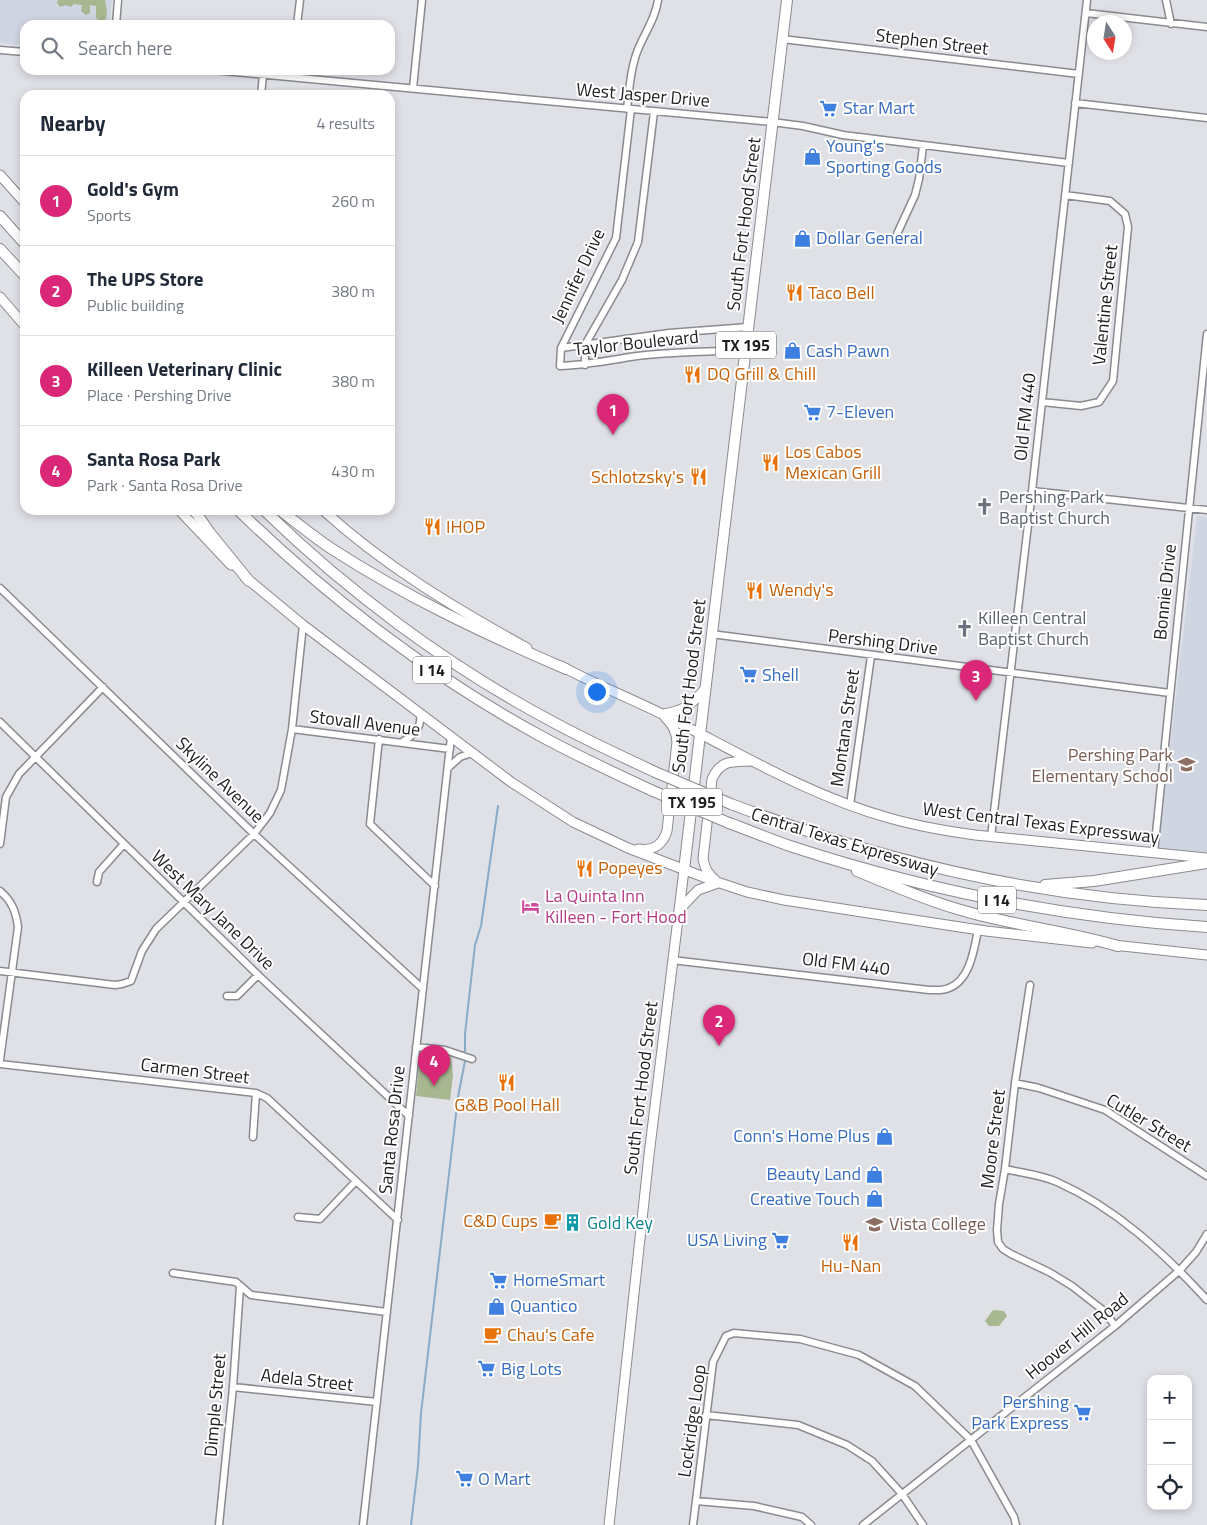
<!DOCTYPE html>
<meta charset="utf-8">
<style>
body{margin:0;font-family:"Titillium Web",sans-serif;background:#f6f6f7;color:#1f2937}
.controls{position:absolute;right:15px;bottom:15px;display:grid;overflow:hidden;border-radius:10px;box-shadow:0 2px 8px #0003}
.controls button{width:45px;height:45px;display:grid;place-items:center;padding:0;border:0;border-bottom:1px solid #e0e1e3;background:#fff;color:#1f2937;font:25px sans-serif}
.compass{position:absolute;left:1087px;top:15px;width:45px;height:45px;border-radius:50%;background:#fff;box-shadow:0 2px 8px #0003;rotate:168deg}
.you{position:absolute;left:596px;top:691px;width:18px;height:18px;margin:-12px;border:4px solid #fff;border-radius:50%;background:#1a73e8;box-shadow:0 0 0 8px #1a73e833}
.badge{display:grid;place-items:center;width:32px;height:32px;border-radius:50%;background:#db2777;color:#fff;font-size:16px;font-weight:700}
.pin{position:absolute;translate:-50% -41px;filter:drop-shadow(0 1px 2px #0008)}
.pin::after{content:'';position:absolute;top:26px;width:18px;height:15px;background:inherit;clip-path:polygon(0 0,100% 0,50% 100%)}
.list{margin:0;padding:0;list-style:none}
h2{display:flex;justify-content:space-between;align-items:center;height:65px;margin:0;padding:0 20px;font-size:21px}
h2 small{font-size:16px;font-weight:400;color:#747a83}
.list li{display:grid;grid-template-columns:32px 1fr auto;gap:15px;align-items:center;box-sizing:border-box;height:90px;padding:0 20px;border-top:1px solid #e0e1e3}
.list b{display:block;font-size:19px;white-space:nowrap}
.list p{margin:0;font-size:16px;white-space:nowrap;color:#747a83}
.list em{font-size:16px;font-style:normal;color:#747a83}
.icon{flex:none;width:28px;height:28px;fill:none;stroke:currentColor;stroke-width:2;stroke-linecap:round;stroke-linejoin:round}
.map{position:relative;flex:none;width:1207px;height:1525px;overflow:hidden}
.search{position:absolute;background:#fff;box-shadow:0 2px 8px #0003;left:20px;top:20px;width:375px;height:55px;display:flex;align-items:center;gap:12px;box-sizing:border-box;padding:0 18px;border-radius:15px;color:#747a83;font-size:19px}
.panel{position:absolute;background:#fff;box-shadow:0 2px 8px #0003;left:20px;top:90px;width:375px;height:425px;border-radius:15px}
.map>svg:first-child{display:block}
</style>
<div class="map">
<svg width="1207" height="1525" viewBox="0 0 1207 1525">
<rect width="100%" height="100%" fill="#dfe1e7"/>
<!-- built -->
<path fill="#d0d5e2" d="M0,0H112L109,25H25V46L0,43Z
M1197,516L1207,517V853L1158,848Z"/>
<!-- green -->
<path fill="#a7b78f" d="M58,0H105L107,11L106,19L101,22L96,18V6L90,5V13L86,15L81,11L82,5L74,4L71,7L66,5L60,7L57,3Z
M423,1053L451,1057L453,1075L450,1100L416,1096L420,1055Z
M993,1310L1004,1311L1007,1316L999,1326H989L985,1321Z"/>
<g fill="none" stroke-linecap="round" stroke-linejoin="round">
<!-- stream -->
<path stroke="#87abc8" stroke-width="2" d="M465,1051V1034L475,945L481,926L498,806
M411,1525L418,1466L421,1413L458,1097L465,1061"/>
<defs>
<path id="minor" d="M1166,0L1171,24
M1086,13L1207,27
M116,25L118,0
M297,25L300,0
M782,39L1079,74
M0,50L25,52
M213,70L772,122L803,126L843,135L1069,163
M413,88L422,0
M261,95L263,75
M1075,103L1207,118
M627,109C629,92 630,74 635,58C641,37 655,22 658,0
M631,109L616,238L561,348L560,366C586,365 611,360 637,356C673,352 708,351 745,351
M897,234L915,195L919,179L923,146
M561,348L669,333L748,327
M585,365V345L622,280L638,242L654,112
M1042,402L1081,406L1099,402L1113,381L1128,227L1125,214L1110,201L1065,195
M1032,491L1207,510
M0,588L254,834L423,989
M711,634L1170,693
M0,722L258,975L409,1116
M292,729L450,749
M379,739L370,824L435,886
M402,742C414,735 422,728 420,714
M448,768L460,757L472,753
M850,805L871,656
M991,837L1032,491L1087,0
M0,844L6,797L19,774L103,687
M1154,853L1207,334
M97,882L99,872L124,844
M0,891C12,901 16,912 18,927L0,1060
M672,960L929,990C935,990 943,991 949,988C970,980 974,950 978,930
M0,971L115,985L122,984L131,981L142,951L156,929L254,834L270,813L281,790L292,729L303,625
M1030,985L1015,1083L1005,1169L999,1204L997,1230L998,1242L1003,1249L1011,1254L1049,1272L1072,1286L1104,1311L1115,1326
M227,996H237L258,975
M416,1047L445,1050L472,1059
M0,1064L256,1093L267,1098L398,1220
M1015,1083L1039,1088L1105,1110L1207,1176
M253,1137L256,1093
M1005,1169C1022,1173 1042,1175 1057,1182C1116,1208 1164,1253 1207,1300
M298,1217L320,1219L356,1181
M173,1273L236,1282L251,1295L387,1312
M233,1387L377,1402
M706,1415L798,1425L847,1445L872,1461L902,1494L923,1525
M696,1501L754,1506L802,1517L811,1525
M219,1525L233,1387L240,1287
M363,1525L451,737
M693,1525L713,1362L726,1336L734,1333L800,1339L859,1355L915,1386L971,1440L1014,1517L1016,1525
M863,1525L1115,1326L1180,1270L1196,1252L1207,1234"/>
<path id="major" d="M0,175L25,203
M0,297L25,326
M179,510L231,565
M323,510C384,566 455,608 527,648
M245,577L303,625L511,782L573,822L628,848L714,881L747,892L784,900L986,931L1092,943
M561,666C594,684 630,698 664,715C737,752 810,796 889,818C917,826 946,831 975,835L1207,858
M663,714C684,711 691,705 705,689
M638,849C653,851 662,846 667,831L677,742C676,731 673,725 665,717
M716,881C708,874 705,869 703,859L712,779C721,759 733,762 751,761
M679,910L698,890L718,883
M1113,945L1207,955
M609,1525L649,1155L684,870"/>
<path id="highway" d="M0,216L25,244
M0,249L25,276
M194,510L210,533L249,581
M238,510C328,597 428,674 537,734C575,755 614,773 653,791
M264,510C348,592 449,667 553,722C586,740 621,756 655,772
M280,510C297,523 314,537 332,549C406,597 485,634 566,669
M731,804C883,862 1044,899 1207,905
M729,823C751,831 772,840 793,847C928,891 1066,918 1207,927
M684,870L787,0
M857,871C889,884 921,898 954,908C1008,925 1064,930 1118,946
M1045,885L1094,881L1207,863"/>
</defs>
<!-- minor casing -->
<use href="#minor" stroke="#898b90" stroke-width="9"/>
<!-- major casing -->
<use href="#major" stroke="#898b90" stroke-width="11"/>
<!-- highway casing -->
<use href="#highway" stroke="#898b90" stroke-width="12"/>
<!-- minor -->
<use href="#minor" stroke="#fff" stroke-width="6"/>
<!-- major -->
<use href="#major" stroke="#fff" stroke-width="9"/>
<!-- highway -->
<use href="#highway" stroke="#fff" stroke-width="10"/>
<defs>
<path id="highway-bridge" d="M655,772L731,804
M653,791L729,823"/>
</defs>
<!-- highway-bridge casing -->
<use href="#highway-bridge" stroke="#898b90" stroke-width="12" stroke-linecap="butt"/>
<!-- highway-bridge -->
<use href="#highway-bridge" stroke="#fff" stroke-width="10"/>
</g>
<!-- icons -->
<defs>
<symbol id="supermarket-bare" viewBox="-9 -9 18 18"><path d="M-6-5.5h2.5l.6 2H6L4.5 2H-2.5L-4.4-4H-6ZM-1.5 3.2a1.3 1.3 0 1 0 .1 0ZM3 3.2a1.3 1.3 0 1 0 .1 0Z" fill="#3f7fe0" stroke="#fff" stroke-width="2.5" paint-order="stroke"/></symbol>
<symbol id="shop-bare" viewBox="-9 -9 18 18"><path d="M-5-2.5h2.3a2.7 3.5 0 0 1 5.4 0H5L5.5 6h-11ZM-1.5-2.5h3a1.5 2.3 0 0 0-3 0Z" fill="#3f7fe0" stroke="#fff" stroke-width="2.5" paint-order="stroke"/></symbol>
<symbol id="restaurant-bare" viewBox="-9 -9 18 18"><path d="M-5-6h1v4h1v-4h1v4h1v-4h1v5L-1.5 .5V6h-2V.5L-5-1ZM5-6V6H3V1.5H1.5Q1.5-4 5-6Z" fill="#e8710a" stroke="#fff" stroke-width="2.5" paint-order="stroke"/></symbol>
<symbol id="church-bare" viewBox="-9 -9 18 18"><path d="M-1.2-6h2.4v3.5h3.3v2.4h-3.3V6h-2.4V-.1h-3.3v-2.4h3.3Z" fill="#6b7280" stroke="#fff" stroke-width="2.5" paint-order="stroke"/></symbol>
<symbol id="school-bare" viewBox="-9 -9 18 18"><path d="M0-5L7-2L0 1L-7-2ZM-4 1L0 2.5L4 1V4Q0 6-4 4Z" fill="#8d6e63" stroke="#fff" stroke-width="2.5" paint-order="stroke"/></symbol>
<symbol id="hotel-bare" viewBox="-9 -9 18 18"><path d="M-6-4.5h1.5V1H6V5H4.5V3h-9V5H-6ZM-4 0a1.8 1.8 0 1 1 3.6 0ZM.5 0V-2.5h3Q6-2.5 6 0Z" fill="#d1479c" stroke="#fff" stroke-width="2.5" paint-order="stroke"/></symbol>
<symbol id="cafe-bare" viewBox="-9 -9 18 18"><path d="M-5.5-4.5H6V0H3Q3 3.5 0 3.5H-2.5Q-5.5 3.5-5.5 0ZM3-3.2v2h1.7v-2ZM-6 4.5H4V6H-6Z" fill="#e8710a" stroke="#fff" stroke-width="2.5" paint-order="stroke"/></symbol>
<symbol id="building-bare" viewBox="-9 -9 18 18"><path d="M-4-6H4V6H1V3H-1V6H-4ZM-2.5-4.3h1.7v1.8h-1.7ZM.8-4.3h1.7v1.8H.8ZM-2.5-1h1.7V.8h-1.7ZM.8-1h1.7V.8H.8Z" fill="#0f9aa8" stroke="#fff" stroke-width="2.5" paint-order="stroke"/></symbol>
<symbol id="university-bare" viewBox="-9 -9 18 18"><path d="M0-5L7-2L0 1L-7-2ZM-4 1L0 2.5L4 1V4Q0 6-4 4Z" fill="#8d6e63" stroke="#fff" stroke-width="2.5" paint-order="stroke"/></symbol>
</defs>
<g fill-rule="evenodd">
<use href="#supermarket-bare" x="816" y="96" width="25" height="25"/>
<use href="#shop-bare" x="800" y="144" width="25" height="25"/>
<use href="#shop-bare" x="790" y="226" width="25" height="25"/>
<use href="#restaurant-bare" x="782" y="280" width="25" height="25"/>
<use href="#shop-bare" x="780" y="338" width="25" height="25"/>
<use href="#restaurant-bare" x="680" y="362" width="25" height="25"/>
<use href="#supermarket-bare" x="800" y="400" width="25" height="25"/>
<use href="#restaurant-bare" x="758" y="450" width="25" height="25"/>
<use href="#restaurant-bare" x="686" y="464" width="25" height="25"/>
<use href="#church-bare" x="972" y="494" width="25" height="25"/>
<use href="#restaurant-bare" x="420" y="514" width="25" height="25"/>
<use href="#restaurant-bare" x="742" y="578" width="25" height="25"/>
<use href="#church-bare" x="952" y="616" width="25" height="25"/>
<use href="#supermarket-bare" x="736" y="662" width="25" height="25"/>
<use href="#school-bare" x="1174" y="752" width="25" height="25"/>
<use href="#restaurant-bare" x="572" y="856" width="25" height="25"/>
<use href="#hotel-bare" x="518" y="894" width="25" height="25"/>
<use href="#restaurant-bare" x="494" y="1070" width="25" height="25"/>
<use href="#shop-bare" x="872" y="1124" width="25" height="25"/>
<use href="#shop-bare" x="862" y="1162" width="25" height="25"/>
<use href="#shop-bare" x="862" y="1186" width="25" height="25"/>
<use href="#cafe-bare" x="540" y="1208" width="25" height="25"/>
<use href="#building-bare" x="560" y="1210" width="25" height="25"/>
<use href="#university-bare" x="862" y="1212" width="25" height="25"/>
<use href="#supermarket-bare" x="768" y="1228" width="25" height="25"/>
<use href="#restaurant-bare" x="838" y="1230" width="25" height="25"/>
<use href="#supermarket-bare" x="486" y="1268" width="25" height="25"/>
<use href="#shop-bare" x="484" y="1294" width="25" height="25"/>
<use href="#cafe-bare" x="480" y="1322" width="25" height="25"/>
<use href="#supermarket-bare" x="474" y="1356" width="25" height="25"/>
<use href="#supermarket-bare" x="1070" y="1400" width="25" height="25"/>
<use href="#supermarket-bare" x="452" y="1466" width="25" height="25"/>
</g>
<g text-anchor="middle" stroke-width="4" stroke-linejoin="round" paint-order="stroke">
<!-- shield labels -->
<g fill="#fff" stroke="#606162" stroke-width="1">
<rect x="716" y="331.5" width="60" height="27" rx="4"/>
<rect x="413" y="656.5" width="38" height="27" rx="4"/>
<rect x="662" y="788.5" width="60" height="27" rx="4"/>
<rect x="978" y="886.5" width="38" height="27" rx="4"/>
</g>
<g font-size="16" font-weight="bold" fill="#1c1d1f">
<text x="746" y="351">TX 195</text>
<text x="432" y="676">I 14</text>
<text x="692" y="808">TX 195</text>
<text x="997" y="906">I 14</text>
</g>
<!-- street labels -->
<g font-size="18" fill="#1c1d1f" stroke="#fff">
<text transform="translate(932 42) rotate(7)" y="6">Stephen Street</text>
<text transform="translate(643 95) rotate(5)" y="6">West Jasper Drive</text>
<text transform="translate(744 224) rotate(-83)" y="6">South Fort Hood Street</text>
<text transform="translate(578 276) rotate(-65)" y="6">Jennifer Drive</text>
<text transform="translate(1105 305) rotate(-84)" y="6">Valentine Street</text>
<text transform="translate(636 343) rotate(-6)" y="6">Taylor Boulevard</text>
<text transform="translate(1025 417) rotate(-84)" y="6">Old FM 440</text>
<text transform="translate(1165 592) rotate(-84)" y="6">Bonnie Drive</text>
<text transform="translate(883 642) rotate(7)" y="6">Pershing Drive</text>
<text transform="translate(689 686) rotate(-83)" y="6">South Fort Hood Street</text>
<text transform="translate(365 723) rotate(7)" y="6">Stovall Avenue</text>
<text transform="translate(845 728) rotate(-82)" y="6">Montana Street</text>
<text transform="translate(220 780) rotate(44)" y="6">Skyline Avenue</text>
<text transform="translate(1041 823) rotate(7)" y="6">West Central Texas Expressway</text>
<text transform="translate(845 842) rotate(17)" y="6">Central Texas Expressway</text>
<text transform="translate(213 910) rotate(44)" y="6">West Mary Jane Drive</text>
<text transform="translate(846 964) rotate(7)" y="6">Old FM 440</text>
<text transform="translate(195 1071) rotate(7)" y="6">Carmen Street</text>
<text transform="translate(641 1088) rotate(-83)" y="6">South Fort Hood Street</text>
<text transform="translate(1149 1123) rotate(31)" y="6">Cutler Street</text>
<text transform="translate(392 1130) rotate(-84)" y="6">Santa Rosa Drive</text>
<text transform="translate(993 1139) rotate(-83)" y="6">Moore Street</text>
<text transform="translate(1077 1336) rotate(-39)" y="6">Hoover Hill Road</text>
<text transform="translate(307 1380) rotate(6)" y="6">Adela Street</text>
<text transform="translate(215 1405) rotate(-85)" y="6">Dimple Street</text>
<text transform="translate(692 1421) rotate(-82)" y="6">Lockridge Loop</text>
</g>
<!-- shop labels -->
<g font-size="18" fill="#366cbe" stroke="#fff" text-anchor="start">
<text x="843" y="114">Star Mart</text>
<text x="826" y="152">Young's<tspan x="826" dy="21">Sporting Goods</tspan></text>
<text x="816" y="244">Dollar General</text>
<text x="806" y="357">Cash Pawn</text>
<text x="826" y="418">7-Eleven</text>
<text x="762" y="681">Shell</text>
<text x="870" y="1142" text-anchor="end">Conn's Home Plus</text>
<text x="861" y="1180" text-anchor="end">Beauty Land</text>
<text x="860" y="1205" text-anchor="end">Creative Touch</text>
<text x="767" y="1246" text-anchor="end">USA Living</text>
<text x="513" y="1286">HomeSmart</text>
<text x="510" y="1312">Quantico</text>
<text x="501" y="1375">Big Lots</text>
<text x="1069" y="1408" text-anchor="end">Pershing<tspan x="1069" dy="21">Park Express</tspan></text>
<text x="478" y="1485">O Mart</text>
</g>
<!-- food labels -->
<g font-size="18" fill="#c56008" stroke="#fff" text-anchor="start">
<text x="808" y="299">Taco Bell</text>
<text x="707" y="380">DQ Grill &amp; Chill</text>
<text x="785" y="458">Los Cabos<tspan x="785" dy="21">Mexican Grill</tspan></text>
<text x="684" y="483" text-anchor="end">Schlotzsky's</text>
<text x="446" y="533">IHOP</text>
<text x="769" y="596">Wendy's</text>
<text x="598" y="874">Popeyes</text>
<text x="507" y="1111" text-anchor="middle">G&amp;B Pool Hall</text>
<text x="538" y="1227" text-anchor="end">C&amp;D Cups</text>
<text x="851" y="1272" text-anchor="middle">Hu-Nan</text>
<text x="507" y="1341">Chau's Cafe</text>
</g>
<!-- worship labels -->
<g font-size="18" fill="#5b616d" stroke="#fff" text-anchor="start">
<text x="999" y="503">Pershing Park<tspan x="999" dy="21">Baptist Church</tspan></text>
<text x="978" y="624">Killeen Central<tspan x="978" dy="21">Baptist Church</tspan></text>
</g>
<!-- education labels -->
<g font-size="18" fill="#785e54" stroke="#fff" text-anchor="end">
<text x="1173" y="761">Pershing Park<tspan x="1173" dy="21">Elementary School</tspan></text>
<text x="889" y="1230" text-anchor="start">Vista College</text>
</g>
<!-- hotel labels -->
<g font-size="18" fill="#b23c85" stroke="#fff" text-anchor="start">
<text x="545" y="902">La Quinta Inn<tspan x="545" dy="21">Killeen - Fort Hood</tspan></text>
</g>
<!-- culture labels -->
<g font-size="18" fill="#0d838f" stroke="#fff" text-anchor="start">
<text x="587" y="1229">Gold Key</text>
</g>
</g>
</svg>
<div class="controls">
<button>+</button>
<button>−</button>
<button><svg class="icon" aria-label="locate" viewBox="0 0 24 24"><circle cx="12" cy="12" r="6"/><path d="M12 2v4M12 18v4M2 12h4M18 12h4"/></svg></button>
</div>
<svg class="compass" viewBox="-18 -18 36 36"><path d="M0-13l5 13h-10z" fill="#e53935"/><path d="M0 13l5-13h-10z" fill="#747a83"/></svg>
<div class="you"></div>
<div class="pin badge" style="left:613px;top:435px">1</div>
<div class="pin badge" style="left:719px;top:1046px">2</div>
<div class="pin badge" style="left:976px;top:701px">3</div>
<div class="pin badge" style="left:434px;top:1086px">4</div>
<div class="search"><svg class="icon" aria-label="search" viewBox="0 0 24 24"><circle cx="10" cy="10" r="6"/><path d="M15 15l6 6"/></svg>Search here</div>
<section class="panel">
<h2>Nearby<small>4 results</small></h2>
<ul class="list">
<li><span class="badge">1</span><div><b>Gold's Gym</b><p>Sports</p></div><em>260 m</em></li>
<li><span class="badge">2</span><div><b>The UPS Store</b><p>Public building</p></div><em>380 m</em></li>
<li><span class="badge">3</span><div><b>Killeen Veterinary Clinic</b><p>Place · Pershing Drive</p></div><em>380 m</em></li>
<li><span class="badge">4</span><div><b>Santa Rosa Park</b><p>Park · Santa Rosa Drive</p></div><em>430 m</em></li>
</ul>
</section>
</div>
